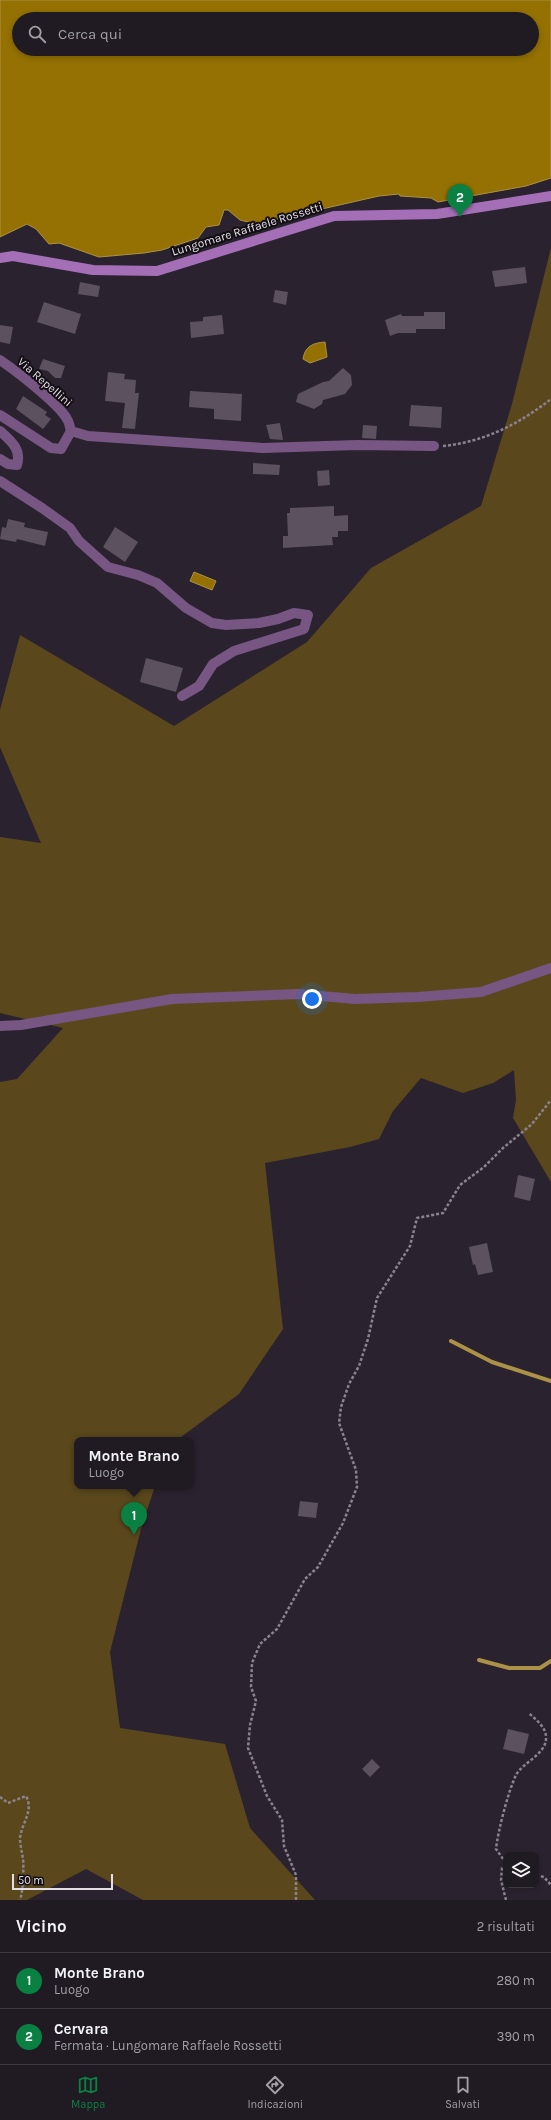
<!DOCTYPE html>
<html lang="it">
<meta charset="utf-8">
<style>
body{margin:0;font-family:Karla,sans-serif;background:#2d2730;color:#f1f3f6}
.controls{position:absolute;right:12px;bottom:12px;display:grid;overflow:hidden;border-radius:8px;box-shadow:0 2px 6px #0003}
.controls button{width:36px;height:36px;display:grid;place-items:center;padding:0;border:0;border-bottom:1px solid #3d3841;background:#201a23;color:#f1f3f6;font:20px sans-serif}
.scale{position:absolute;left:12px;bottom:10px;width:101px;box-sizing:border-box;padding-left:4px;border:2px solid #e4dee6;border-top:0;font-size:11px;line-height:14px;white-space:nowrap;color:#e4dee6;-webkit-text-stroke:3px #120e13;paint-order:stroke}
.you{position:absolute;left:312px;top:999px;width:14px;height:14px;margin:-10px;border:3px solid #fff;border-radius:50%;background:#1a73e8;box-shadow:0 0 0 6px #1a73e833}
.badge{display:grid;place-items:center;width:26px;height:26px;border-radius:50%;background:#0b8043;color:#fff;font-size:13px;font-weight:700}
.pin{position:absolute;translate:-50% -33px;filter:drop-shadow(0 1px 2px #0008)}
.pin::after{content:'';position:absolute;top:21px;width:14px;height:12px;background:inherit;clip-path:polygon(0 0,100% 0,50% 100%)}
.popup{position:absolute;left:74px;top:1437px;width:120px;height:52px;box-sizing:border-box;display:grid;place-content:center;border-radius:8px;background:#201a23;filter:drop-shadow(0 1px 3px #0005);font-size:13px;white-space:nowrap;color:#a2a1a6}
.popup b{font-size:15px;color:#f1f3f6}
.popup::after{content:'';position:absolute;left:50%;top:100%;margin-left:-8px;border:8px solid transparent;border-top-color:#201a23}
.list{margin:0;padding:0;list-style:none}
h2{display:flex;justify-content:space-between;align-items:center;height:52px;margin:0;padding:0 16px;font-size:17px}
h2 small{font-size:13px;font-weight:400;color:#a2a1a6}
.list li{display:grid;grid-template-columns:26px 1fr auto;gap:12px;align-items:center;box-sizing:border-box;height:56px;padding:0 16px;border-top:1px solid #3d3841}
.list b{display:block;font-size:15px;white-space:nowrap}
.list p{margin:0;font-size:13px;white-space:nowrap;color:#a2a1a6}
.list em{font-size:13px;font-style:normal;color:#a2a1a6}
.icon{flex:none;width:22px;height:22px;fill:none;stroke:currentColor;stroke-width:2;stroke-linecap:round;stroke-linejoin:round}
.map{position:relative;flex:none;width:551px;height:1900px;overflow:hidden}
.search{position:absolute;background:#201a23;box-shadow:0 2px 6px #0003;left:12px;right:12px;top:12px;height:44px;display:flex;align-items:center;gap:10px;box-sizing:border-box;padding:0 14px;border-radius:22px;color:#a2a1a6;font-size:15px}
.sheet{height:164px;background:#201a23}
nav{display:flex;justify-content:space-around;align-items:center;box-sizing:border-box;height:56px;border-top:1px solid #3d3841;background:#201a23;font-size:11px;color:#a2a1a6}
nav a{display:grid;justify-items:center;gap:2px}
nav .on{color:#0b8043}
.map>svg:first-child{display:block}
</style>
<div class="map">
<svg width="551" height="1900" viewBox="0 0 551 1900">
<rect width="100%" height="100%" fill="#2b222f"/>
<!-- green -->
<path fill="#5a481c" d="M551,248V1182L513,1118L516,1100L514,1070L493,1083L463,1093L421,1078L393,1111L379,1139L350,1147L265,1163L283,1329L239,1394L177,1440H77V1486H155L141,1529L110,1652L120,1728L225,1744L250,1828L315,1900H143L86,1869L27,1900H0V1082L17,1079L63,1028L0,1013V837L41,843L0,747V710L20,635L174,726L307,642L371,568L481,506L512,404Z"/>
<!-- water -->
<path fill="#947102" stroke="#ac9246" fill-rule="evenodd" d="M0,0H551V178L526,186L438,202L431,198L400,196L399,194L379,196L256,224L240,220L228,210H224L219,225L206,227L198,238L162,250L144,253L99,257L59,243L49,244L36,229L27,224L0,237ZM19,19H532V49H19Z
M325,342L327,357L310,363L303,359C305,346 313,343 325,342Z
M194,572L216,581L212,590L190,581Z"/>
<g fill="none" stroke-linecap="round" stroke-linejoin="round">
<!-- stream -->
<path stroke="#ac9246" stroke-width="4" d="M451,1341L492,1362L551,1381
M479,1660L509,1668H540L551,1661"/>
</g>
<!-- building -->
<path fill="#5b515f" d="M525,267L527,283L495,287L492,271Z
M80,282L100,286L98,297L78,294Z
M275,290L288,292L286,305L273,302Z
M44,302L81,314L75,334L37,322Z
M424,312H445V329H416V333H398L390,336L385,320L401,314L402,316H424Z
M222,315L224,334L191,338L190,322L203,321V317Z
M0,325L13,327L10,344L0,342Z
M43,359L65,366L61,378H55L48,371L39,369Z
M343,368L351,375L352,385L345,394L323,400L322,404L314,409L296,402L298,394L323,382L329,381Z
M108,372L125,374L124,379L136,380L135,393H139L135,429L122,428L125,403L105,401Z
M190,391L242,394L241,421L214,419V409L189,407Z
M23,396L47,412L45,415L51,419L43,429L16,409Z
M411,405L442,407L441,428L409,426Z
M280,423L283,440L270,439L266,425Z
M363,425L377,426L376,439L362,438Z
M253,463L280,465L279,475L253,474Z
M329,470L330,485L318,486L317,471Z
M334,506V516L348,515V531H338V537H332L333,545L283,548V536H288L287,513H290V508Z
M8,519L25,523L24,527L48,532L45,546L17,539L16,542L0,539L2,527L6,528Z
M115,527L138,542L125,562L103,547Z
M146,658L183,668L176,692L140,682Z
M518,1175L535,1179L530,1201L514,1197Z
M487,1243L493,1272L478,1275L475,1264L473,1265L469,1247Z
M300,1501L318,1503L316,1518L298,1516Z
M508,1729L529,1734L524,1754L503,1749Z
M372,1759L380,1767L370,1777L362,1769Z"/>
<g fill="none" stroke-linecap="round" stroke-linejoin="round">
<!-- path -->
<path stroke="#8b838e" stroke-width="2.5" stroke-dasharray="3 2" stroke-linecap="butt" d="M443,446C484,442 519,424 551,399
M0,1797L8,1803L26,1796C34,1811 22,1822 20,1838C20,1845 22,1852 23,1859C24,1868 23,1892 20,1900
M506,1863L496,1849C498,1831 508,1792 516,1775C523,1762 547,1754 546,1737C546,1727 536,1720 529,1713
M536,1875L544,1877L551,1885
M296,1900V1875L284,1846L282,1820L267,1796L248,1748L250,1725L256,1701L251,1687L252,1663L260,1644L277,1629L305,1579L318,1567L343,1523L357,1487L356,1470L339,1423L341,1407L349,1384L359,1366L368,1339L377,1298L410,1246L417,1218L443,1213L460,1185L484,1167L503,1148L532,1124L551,1100
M506,1900L501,1880L502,1868L506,1865"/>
<!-- minor -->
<path stroke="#775683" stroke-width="10" d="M0,360C16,371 58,403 67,419C69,422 70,427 71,431L61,449L51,448L0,415
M0,431C10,440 22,449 17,465L8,464L0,459
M71,431L88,436L263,448L357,445L434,446
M0,481L42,508L70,528L79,541L108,567L138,575L157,583L186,608L212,623L226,625L259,623L278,619L294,613L308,615L304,629L234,651L213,664L199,686L182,696
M0,1026L21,1025L172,999L298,994L355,999L418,997L481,992L551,968"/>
<!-- secondary -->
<path stroke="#a46fb7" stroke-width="10" d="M0,258L13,256L93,270L157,271L334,216L437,214L551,196"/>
</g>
<g text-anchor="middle" stroke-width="4" stroke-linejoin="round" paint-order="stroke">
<!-- street labels -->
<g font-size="12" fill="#e4dee6" stroke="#120e13">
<text transform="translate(247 229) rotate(-17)" y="4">Lungomare Raffaele Rossetti</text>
<text transform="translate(45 382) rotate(41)" y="4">Via Repellini</text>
</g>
</g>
</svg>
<div class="controls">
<button><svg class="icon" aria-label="layers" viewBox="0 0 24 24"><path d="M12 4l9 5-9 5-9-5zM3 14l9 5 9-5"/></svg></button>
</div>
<div class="scale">50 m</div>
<div class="you"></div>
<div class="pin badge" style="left:134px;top:1535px">1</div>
<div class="popup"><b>Monte Brano</b>Luogo</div>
<div class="pin badge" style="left:460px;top:217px">2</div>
<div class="search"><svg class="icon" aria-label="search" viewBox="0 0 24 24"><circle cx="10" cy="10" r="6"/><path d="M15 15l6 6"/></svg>Cerca qui</div>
</div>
<section class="sheet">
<h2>Vicino<small>2 risultati</small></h2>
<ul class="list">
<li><span class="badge">1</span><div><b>Monte Brano</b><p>Luogo</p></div><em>280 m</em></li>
<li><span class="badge">2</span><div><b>Cervara</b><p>Fermata · Lungomare Raffaele Rossetti</p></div><em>390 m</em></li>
</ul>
</section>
<nav>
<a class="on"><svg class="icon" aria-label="map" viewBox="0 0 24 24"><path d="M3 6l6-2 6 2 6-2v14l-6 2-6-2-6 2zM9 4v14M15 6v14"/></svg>Mappa</a>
<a><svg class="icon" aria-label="directions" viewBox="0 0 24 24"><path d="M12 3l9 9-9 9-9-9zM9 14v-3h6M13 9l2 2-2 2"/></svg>Indicazioni</a>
<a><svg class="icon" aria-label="saved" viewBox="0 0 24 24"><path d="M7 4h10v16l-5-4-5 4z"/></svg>Salvati</a>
</nav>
